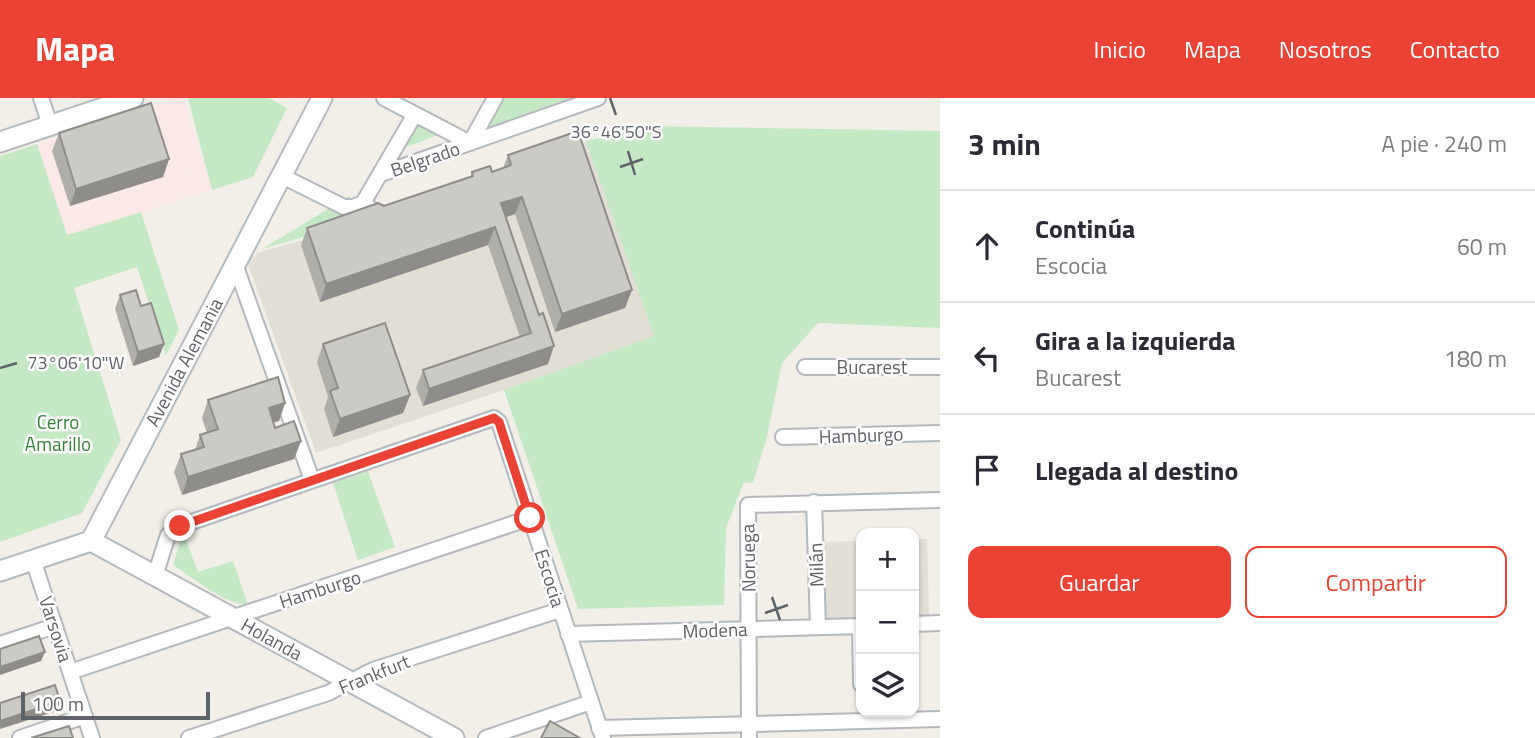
<!DOCTYPE html>
<html lang="es">
<meta charset="utf-8">
<style>
body{margin:0;font-family:"Titillium Web",sans-serif;background:#f7f7f7;color:#2b2b33}
.controls{position:absolute;right:21px;bottom:21px;display:grid;overflow:hidden;border-radius:14px;box-shadow:0 2px 5px #0004}
.controls button{width:63px;height:63px;display:grid;place-items:center;padding:0;border:0;border-bottom:2px solid #e1e1e2;background:#fff;color:#2b2b33;font:35px sans-serif}
.scale{position:absolute;left:21px;bottom:18px;width:189px;box-sizing:border-box;padding-left:7px;border:4px solid #5f6368;border-top:0;font-size:19px;line-height:24px;white-space:nowrap;color:#5f6368;-webkit-text-stroke:5px #fff;paint-order:stroke}
.stop{position:absolute;width:21px;height:21px;margin:-16px;border:5px solid #ea4335;border-radius:50%;background:#fff}
.stop.end{background:#ea4335;border-color:#fff;box-shadow:0 2px 7px #0008}
.list{margin:0;padding:0;list-style:none}
h2{display:flex;justify-content:space-between;align-items:center;height:91px;margin:0;padding:0 28px;font-size:30px}
h2 small{font-size:23px;font-weight:400;color:#7c7c81}
.list li{display:grid;grid-template-columns:46px 1fr auto;gap:21px;align-items:center;box-sizing:border-box;height:112px;padding:0 28px;border-top:2px solid #e1e1e2}
.list b{display:block;font-size:26px;white-space:nowrap}
.list p{margin:0;font-size:23px;white-space:nowrap;color:#7c7c81}
.list em{font-size:23px;font-style:normal;color:#7c7c81}
.actions{display:flex;gap:14px;padding:21px 28px}
.actions a{flex:1;padding:16px 0;border:2px solid #ea4335;border-radius:14px;text-align:center;font-size:24px;color:#ea4335}
.actions .main{background:#ea4335;color:#fff}
.icon{flex:none;width:38px;height:38px;fill:none;stroke:currentColor;stroke-width:2;stroke-linecap:round;stroke-linejoin:round}
.map{position:relative;flex:none;width:940px;height:640px;overflow:hidden}
header{display:flex;align-items:center;gap:42px;box-sizing:border-box;height:98px;padding:0 35px;background:#ea4335;color:#fff}
header strong{font-size:33px}
nav{display:flex;gap:38px;margin-inline-start:auto;font-size:24px}
main{display:flex}
aside{flex:1;background:#fff}
.map>svg:first-child{display:block}
</style>
<header>
<strong>Mapa</strong>
<nav><a>Inicio</a><a>Mapa</a><a>Nosotros</a><a>Contacto</a></nav>
</header>
<main>
<div class="map">
<svg width="940" height="640" viewBox="0 0 940 640">
<rect width="100%" height="100%" fill="#f1efe8"/>
<!-- education -->
<path fill="#e1ded6" d="M586,43L655,238L504,292L316,355L248,166L250,160L263,153L360,127Z
M914,441H927L929,519H914Z
M861,443V520L822,521L820,444Z"/>
<!-- medical -->
<path fill="#fce8e6" d="M174,0H183L212,92L67,137L37,46Z"/>
<!-- green -->
<path fill="#c5e8c5" d="M188,0H269L287,10L253,79L212,92Z
M503,0H584L484,34Z
M415,6L459,29L391,55Z
M649,28L940,33V230L818,225L782,265L767,339L753,385L744,384L726,430L724,507L578,511L504,292L654,238L586,43Z
M37,46L67,137L141,114L179,232L166,257L137,169L74,190L121,342L82,415L0,444V58Z
M349,98L361,122L262,151Z
M368,373L395,449L358,462L333,385Z
M185,439L198,474L233,463L248,507C222,505 195,481 173,467L181,441Z"/>
<g fill="none" stroke-linecap="round" stroke-linejoin="round">
<defs>
<path id="street" d="M41,0L50,27
M384,0L470,45L495,0
M381,76L598,0
M282,78L344,109H353L363,105
M378,116L363,105L415,16
M235,166L312,382
M805,269H940
M783,339L940,335
M814,404L818,529
M33,462L92,640
M155,478L168,437L180,428L494,320L499,324L603,640
M914,526L940,525
M860,528L861,586
M568,536L861,528
M0,546L55,528
M70,574L530,420
M599,630L940,621
M20,640L85,618
M189,640L328,595L373,572L560,512
M486,640L591,604
M749,640L748,407L940,402"/>
<path id="secondary" d="M0,44L133,0
M91,443L454,640
M0,473L91,443L322,0"/>
</defs>
<!-- street casing -->
<use href="#street" stroke="#b5b8bc" stroke-width="18"/>
<!-- secondary casing -->
<use href="#secondary" stroke="#b6babf" stroke-width="23"/>
<!-- street -->
<use href="#street" stroke="#fff" stroke-width="14"/>
<!-- secondary -->
<use href="#secondary" stroke="#fff" stroke-width="19"/>
</g>
<!-- wall -->
<path fill="#afaea9" d="M59,35L169,61L163,79L70,108L52,53Z
M508,57L625,210L555,234L515,116L506,119L548,266L423,308L416,290L423,272L520,239L488,147L320,204L301,147L307,130L384,108L470,80L472,74H492L503,70Z
M120,197L141,208L164,246L159,259L133,268L115,211Z
M323,246L410,297L403,315L333,339L324,311L328,299L317,264Z
M208,302L285,305L279,323L273,324L275,330L301,343L294,361L182,397L174,374L181,356L195,352L200,337L207,335L202,320Z"/>
<!-- shaded-wall -->
<path fill="#8f8d8a" d="M169,61L163,79L70,108L76,91Z
M522,99L515,116L495,123L501,105Z
M495,129L488,147L320,204L326,186Z
M632,192L625,210L555,234L562,216Z
M164,246L159,259L133,268L138,254Z
M554,248L548,266L423,308L429,291Z
M410,297L403,315L333,339L340,321Z
M285,305L279,323L262,328L269,310Z
M301,343L294,361L182,397L188,379Z
M45,554L41,563L0,577V569Z
M60,603L57,613L0,631V623Z"/>
<!-- building -->
<path fill="#cccac5" stroke="#8f8d8a" stroke-width="2" d="M151,5L169,61L76,91L59,35Z
M578,33L632,192L562,216L522,99L501,105L539,217L543,215L554,248L429,291L423,272L531,235L495,129L326,186L307,130L378,105L384,108L473,78L472,74L490,68L492,74L511,67L508,57Z
M136,192L141,208L151,205L164,246L138,254L120,197Z
M385,225L410,297L340,321L330,293L338,290L323,246Z
M278,279L285,305L269,310L275,330L294,323L301,343L188,379L181,356L204,349L200,337L218,331L208,302Z
M39,538L45,554L0,569V551Z
M55,587L60,603L0,623V605Z
M550,623L580,640H541Z
M69,628L73,640H31Z"/>
<g fill="none" stroke-linecap="round" stroke-linejoin="round">
<!-- route -->
<path stroke="#ea4335" stroke-width="9" d="M180,428L494,320L499,324L530,420"/>
</g>
<!-- ticks -->
<path fill="none" stroke="#5f6368" stroke-width="2.5" d="M610,0L616,17M628,53L635,77M620,69L643,61M0,270L17,265M772,499L780,522M765,515L788,507"/>
<g text-anchor="middle" stroke-width="5" stroke-linejoin="round" paint-order="stroke">
<!-- street labels -->
<g font-size="19" fill="#5f6368" stroke="#fff">
<text transform="translate(425 61) rotate(-19)" y="7">Belgrado</text>
<text transform="translate(184 264) rotate(-62)" y="7">Avenida Alemania</text>
<text x="872" y="276">Bucarest</text>
<text transform="translate(861 337) rotate(-2)" y="7">Hamburgo</text>
<text transform="translate(748 460) rotate(-91)" y="7">Noruega</text>
<text transform="translate(816 467) rotate(-92)" y="7">Milán</text>
<text transform="translate(550 480) rotate(72)" y="7">Escocia</text>
<text transform="translate(320 491) rotate(-18)" y="7">Hamburgo</text>
<text transform="translate(56 531) rotate(72)" y="7">Varsovia</text>
<text transform="translate(715 532) rotate(-2)" y="7">Modena</text>
<text transform="translate(272 541) rotate(29)" y="7">Holanda</text>
<text transform="translate(374 576) rotate(-22)" y="7">Frankfurt</text>
</g>
<!-- park labels -->
<g font-size="19" fill="#348238" stroke="#fff">
<text x="58" y="331">Cerro<tspan x="58" dy="22">Amarillo</tspan></text>
</g>
</g>
<g font-size="18" text-anchor="middle" fill="#5f6368" stroke="#fff" stroke-width="5" stroke-linejoin="round" paint-order="stroke">
<text x="616" y="40">36°46'50"S</text>
<text x="76" y="271">73°06'10"W</text>
</g>
</svg>
<div class="controls">
<button>+</button>
<button>−</button>
<button><svg class="icon" aria-label="layers" viewBox="0 0 24 24"><path d="M12 4l9 5-9 5-9-5zM3 14l9 5 9-5"/></svg></button>
</div>
<div class="scale">100 m</div>
<div class="stop" style="left:530px;top:420px"></div>
<div class="stop end" style="left:180px;top:428px"></div>
</div>
<aside>
<h2>3 min<small>A pie · 240 m</small></h2>
<ul class="list">
<li><svg class="icon" aria-label="ahead" viewBox="0 0 24 24"><path d="M12 20V5M6 11l6-6 6 6"/></svg><div><b>Continúa</b><p>Escocia</p></div><em>60 m</em></li>
<li><svg class="icon" aria-label="left" viewBox="0 0 24 24"><path d="M17 20v-9H6M10 6l-5 5 5 5"/></svg><div><b>Gira a la izquierda</b><p>Bucarest</p></div><em>180 m</em></li>
<li><svg class="icon" aria-label="arrive" viewBox="0 0 24 24"><path d="M6 21V4h12l-3 4 3 4H6"/></svg><div><b>Llegada al destino</b></div></li>
</ul>
<div class="actions"><a class="main">Guardar</a><a>Compartir</a></div>
</aside>
</main>
